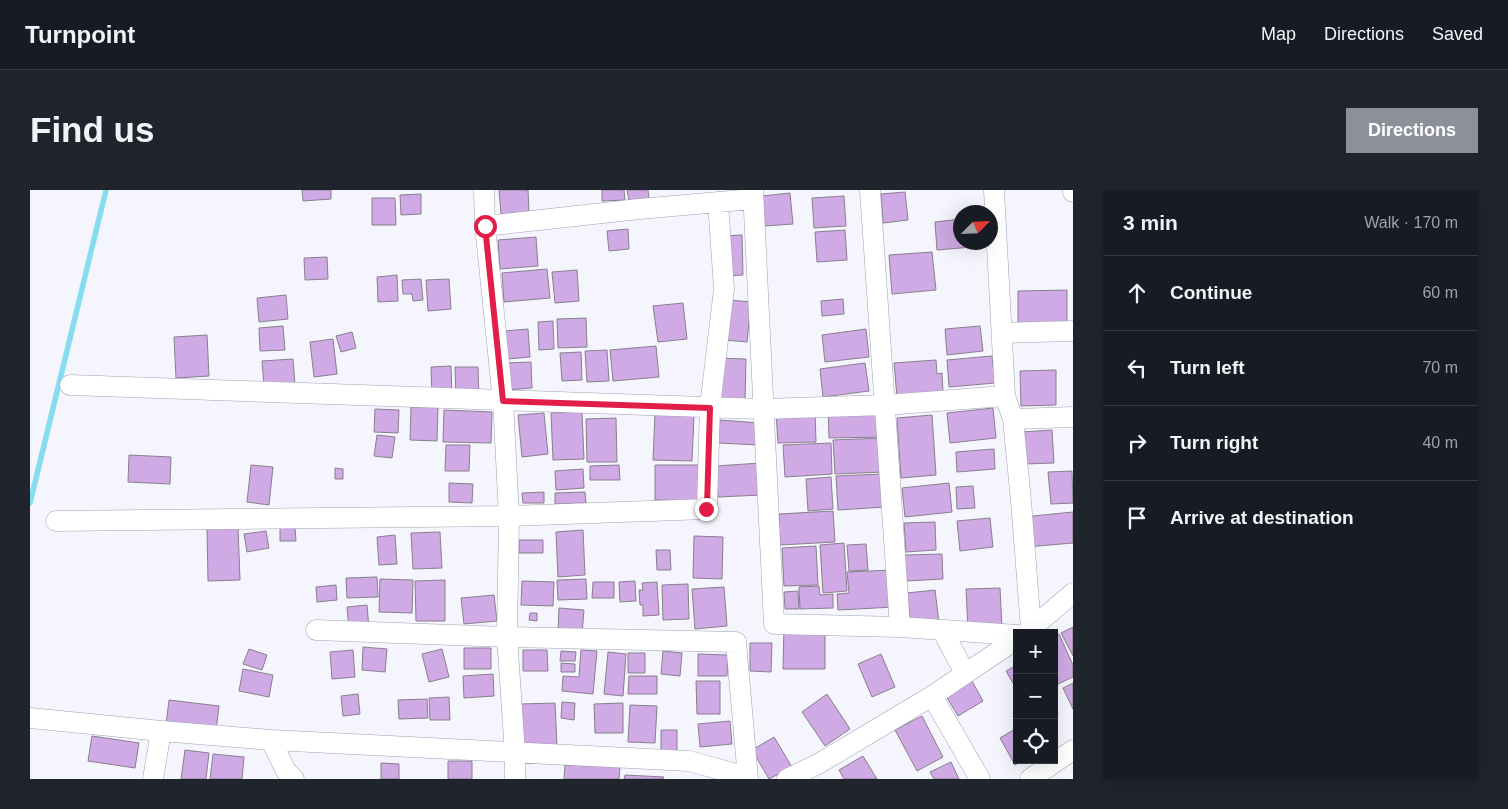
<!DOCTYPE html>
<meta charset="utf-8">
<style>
body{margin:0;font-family:Helvetica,sans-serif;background:#20242c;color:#f1f3f6}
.controls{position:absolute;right:15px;bottom:15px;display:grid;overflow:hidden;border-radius:0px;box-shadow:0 5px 20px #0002}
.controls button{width:45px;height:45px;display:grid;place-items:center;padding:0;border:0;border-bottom:1px solid #363941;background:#171b24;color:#f1f3f6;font:25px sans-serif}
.compass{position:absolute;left:923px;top:15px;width:45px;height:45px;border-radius:50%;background:#171b24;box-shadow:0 5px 20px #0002;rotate:66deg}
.stop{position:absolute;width:15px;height:15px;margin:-11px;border:4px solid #e11d48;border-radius:50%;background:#fff}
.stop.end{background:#e11d48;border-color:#fff;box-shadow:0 1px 5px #0008}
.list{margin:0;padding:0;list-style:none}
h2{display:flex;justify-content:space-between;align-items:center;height:65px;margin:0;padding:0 20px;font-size:21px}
h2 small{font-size:16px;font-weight:400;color:#9ea1a6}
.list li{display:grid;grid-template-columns:32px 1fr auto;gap:15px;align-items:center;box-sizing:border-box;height:75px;padding:0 20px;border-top:1px solid #363941}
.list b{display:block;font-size:19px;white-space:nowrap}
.list em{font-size:16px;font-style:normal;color:#9ea1a6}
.icon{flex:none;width:28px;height:28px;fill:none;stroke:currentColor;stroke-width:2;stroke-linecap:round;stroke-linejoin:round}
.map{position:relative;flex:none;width:1043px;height:589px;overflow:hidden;border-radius:0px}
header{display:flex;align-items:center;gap:30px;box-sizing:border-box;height:70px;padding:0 25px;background:#171b24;border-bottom:1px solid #363941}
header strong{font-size:24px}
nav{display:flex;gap:28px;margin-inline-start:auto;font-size:18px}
.intro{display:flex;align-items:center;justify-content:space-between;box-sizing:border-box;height:120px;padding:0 30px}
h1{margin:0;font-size:35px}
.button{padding:12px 22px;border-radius:0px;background:#8c9099;color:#fff;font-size:18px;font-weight:700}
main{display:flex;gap:30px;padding:0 30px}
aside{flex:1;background:#171b24;border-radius:0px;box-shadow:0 5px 20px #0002}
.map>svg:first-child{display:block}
</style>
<header>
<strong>Turnpoint</strong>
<nav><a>Map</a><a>Directions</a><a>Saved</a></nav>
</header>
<div class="intro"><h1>Find us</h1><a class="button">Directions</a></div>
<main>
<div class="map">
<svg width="1043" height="589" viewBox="0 0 1043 589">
<rect width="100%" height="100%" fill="#f4f5fd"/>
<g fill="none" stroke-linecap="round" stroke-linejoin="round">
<!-- stream -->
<path stroke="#86ddf2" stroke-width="5.5" d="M0,313L76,0"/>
</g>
<!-- building -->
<path fill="#cfaae4" stroke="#897f8f" d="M272,0H301V9L273,11Z
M469,0H498L499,22L471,24Z
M572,0H594L595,10L572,11Z
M597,0H618L619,9L599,11Z
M875,2L878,30L853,33L851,4Z
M760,3L763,34L735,36L732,6Z
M391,4V24L371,25L370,5Z
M814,6L816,36L784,38L782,8Z
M342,8H365L366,35H342Z
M931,29V52H953L954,56L907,60L905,32Z
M598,39L599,59L579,61L577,41Z
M815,40L817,70L787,72L785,42Z
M712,45L713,85L696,86L694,46Z
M506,47L508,76L470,79L468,50Z
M902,62L906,100L862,104L859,65Z
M297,67L298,89L275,90L274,68Z
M517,79L520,108L474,112L472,83Z
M547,80L549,111L525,113L522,82Z
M367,85L368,111L348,112L347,87Z
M391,89L393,110L383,111L382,104H373L372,90Z
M419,89L421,119L398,121L396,90Z
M1037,100V136H988V101Z
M256,105L258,129L229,132L227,108Z
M813,109L814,124L792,126L791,111Z
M699,110L721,112L717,152L695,150Z
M653,113L657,149L628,152L623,116Z
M556,128L557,157L528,158L527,129Z
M523,131L524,159L509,160L508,132Z
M253,136L255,160L230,161L229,138Z
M950,136L953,161L917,165L915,139Z
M498,139L500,167L477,169L475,141Z
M836,139L839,167L795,172L792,145Z
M322,142L326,158L311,162L306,146Z
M177,145L179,186L146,188L144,147Z
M303,149L307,184L284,187L280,152Z
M626,156L629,187L583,191L580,160Z
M577,160L579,191L557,192L555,161Z
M551,162L552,190L532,191L530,163Z
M962,166L965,193L919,197L917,170Z
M688,168L716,169L715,211L686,210Z
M263,169L265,195L234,196L232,171Z
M906,170L907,184L912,183L913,203L867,207L864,173Z
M501,172L502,198L478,200L476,173Z
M835,173L839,201L793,207L790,179Z
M421,176L422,208L402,209L401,177Z
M425,177H448L449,210H426Z
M1026,180V215L991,216L990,181Z
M381,217H408L407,251L380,250Z
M850,217L851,247L799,248L798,219Z
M963,218L966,248L920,253L917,223Z
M345,219L369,220L368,243L344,242Z
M414,220L462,222L461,253L413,252Z
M552,222L554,269L523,270L521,223Z
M785,222L786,252L748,253L746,223Z
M514,223L518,264L492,267L488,225Z
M625,223L664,225L662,271L623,270Z
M902,225L906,285L871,288L867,228Z
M586,228L587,272H557L556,229Z
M690,230L730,233L729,255L688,253Z
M1022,240L1024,273L994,274L992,242Z
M347,245L365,247L362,268L344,266Z
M853,248L854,282L805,284L803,250Z
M801,253L802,284L755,287L753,255Z
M416,255H440L439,281H415Z
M964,259L965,279L927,282L926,262Z
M99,265L141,267L140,294L98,292Z
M730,273L731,305L688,307L686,276Z
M221,275L243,277L239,315L217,312Z
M589,275L590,290H560V276Z
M625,275H670V311L625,310Z
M305,278L313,279V289H305Z
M553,279L554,298L526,300L525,281Z
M1042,281L1043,313L1021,314L1018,282Z
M853,284L855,317L808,320L806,286Z
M801,287L803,319L778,321L776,289Z
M419,293L443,294L442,313L419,312Z
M919,293L922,322L875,327L872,298Z
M943,296L945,318L927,319L926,297Z
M514,302V313H493L492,303Z
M555,302L556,313L525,314V303Z
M803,321L805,352L750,355L749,324Z
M1043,322V353L996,357L993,327Z
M960,328L963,357L930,361L927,331Z
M905,332L906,360L876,362L874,333Z
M208,337L210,390L178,391L177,338Z
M250,337H265L266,351H250Z
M553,340L555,385L528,387L526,342Z
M236,341L239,358L217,362L214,344Z
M410,342L412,378L383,379L381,343Z
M365,345L367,374L349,375L347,347Z
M664,346L693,347L692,389L663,388Z
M489,350H513V363H489Z
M814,353L817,401L793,403L790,355Z
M836,354L838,380L819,381L817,355Z
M786,356L788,395L754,396L752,358Z
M626,360H640L641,380H627Z
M912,364L913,389L876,391L875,365Z
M862,380L864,417L808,420L807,404L819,403L817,382Z
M347,387L348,407L317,408L316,388Z
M350,389L383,390L382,423L349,422Z
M556,389L557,409L528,410L527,390Z
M415,390V431H386L385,391Z
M492,391L524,392L523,416L491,415Z
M605,391L606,411L590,412L589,392Z
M563,392H584V408H562Z
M627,392L629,425L613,426V415H610L609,400H613L612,393Z
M658,394L659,429L633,430L632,395Z
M306,395L307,410L287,412L286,397Z
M789,396L790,405L803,404V418L770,419L769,397Z
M694,397L697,436L665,439L662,399Z
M970,398L972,438L938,439L936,399Z
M905,400L909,433L881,436L877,403Z
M768,401L769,419H755L754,402Z
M464,405L467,431L434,434L431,408Z
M337,415L339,439L319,440L317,417Z
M529,418L554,420L552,444L528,443Z
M500,423H507V431L499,430Z
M754,437L795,438V479H753Z
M1043,437V466L1031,443Z
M1029,444L1043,475V487L1028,494L1024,486V447Z
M720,453H742L741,482L720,481Z
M333,457L357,459L355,482L332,480Z
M434,458H461V479H434Z
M219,459L237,465L232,480L213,474Z
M412,459L419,487L399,492L392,464Z
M323,460L325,487L302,489L300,462Z
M493,460H517L518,481H493Z
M551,460L567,461L563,504L532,501L533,486L549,487Z
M531,461L546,462L545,471H530Z
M633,461L652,463L650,486L631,484Z
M578,462L596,464L593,506L574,504Z
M598,463H615V483H598Z
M668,464L698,465L697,486H668Z
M851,464L865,497L842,507L828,474Z
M531,473L545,474V482H531Z
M987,475V500L976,481Z
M213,479L243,485L239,507L209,501Z
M463,484L464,506L434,508L433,486Z
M599,486H627V504H598Z
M666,491H690V524H667Z
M942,491L953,511L928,526L916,506Z
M1043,493V519L1033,498Z
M328,504L330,524L313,526L311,506Z
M797,504L820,539L795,556L772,522Z
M419,507L420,530H400L399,508Z
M397,509L398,528L369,529L368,510Z
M139,510L189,516L186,541L136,535Z
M532,512L545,513L544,530L531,528Z
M525,513L527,556L492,557L490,514Z
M593,513V543H565L564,514Z
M600,515L627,516L625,553L598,552Z
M892,526L913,567L887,581L865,540Z
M700,531L702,554L670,557L668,534Z
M987,538V570H994L985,575L970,548Z
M631,540H647V563L631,562Z
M62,546L109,553L105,578L58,571Z
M744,547L762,577L739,589L722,560Z
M155,560L179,563L176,589H151Z
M183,564L214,567L212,589H180Z
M833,566L847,589H814L809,580Z
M418,571H442V589H418Z
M921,572L929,589H904L900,582Z
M351,573L369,574V589H351Z
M535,575L590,577L589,589H534Z
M595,585L634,587L633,589H594Z"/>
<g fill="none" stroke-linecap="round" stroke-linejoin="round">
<defs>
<path id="minor" d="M454,0L455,36L473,211L479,326L477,447L485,563V589
M723,0L744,434L870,437L987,445
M840,0L870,437
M964,0L975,206L983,229L991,311L1001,439
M1043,0V2
M455,36L609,19L723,9
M972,143L1043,141
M40,195L733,219L855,215L975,206
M983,229L1043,227
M26,331L479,326L676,319L677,316L680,217L694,99L688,12
M286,440L477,447L706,452L718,589
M912,440L935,483
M996,443L1043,403
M902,506L950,589
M0,528L131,541L241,550L659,571L717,587
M241,550L256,581L264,589
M123,589L131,541
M757,589L788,574L902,506L987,449
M1000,589L1043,560"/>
</defs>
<!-- minor casing -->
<use href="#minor" stroke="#a0a2b5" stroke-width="21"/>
<!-- minor -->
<use href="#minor" stroke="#fff" stroke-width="20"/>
</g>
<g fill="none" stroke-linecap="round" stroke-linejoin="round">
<!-- route -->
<path stroke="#e11d48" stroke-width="6" d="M455,36L473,211L680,218L677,316L676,319"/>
</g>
</svg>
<div class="controls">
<button>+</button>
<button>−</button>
<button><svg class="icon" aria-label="locate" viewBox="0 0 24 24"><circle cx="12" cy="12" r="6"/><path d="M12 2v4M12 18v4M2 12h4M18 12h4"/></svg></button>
</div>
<svg class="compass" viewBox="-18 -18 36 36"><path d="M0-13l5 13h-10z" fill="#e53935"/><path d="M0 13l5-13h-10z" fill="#9ea1a6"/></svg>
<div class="stop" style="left:455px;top:36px"></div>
<div class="stop end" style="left:676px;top:319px"></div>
</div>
<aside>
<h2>3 min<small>Walk · 170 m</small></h2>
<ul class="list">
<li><svg class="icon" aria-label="ahead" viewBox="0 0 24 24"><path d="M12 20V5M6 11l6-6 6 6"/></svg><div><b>Continue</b></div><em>60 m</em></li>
<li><svg class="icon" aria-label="left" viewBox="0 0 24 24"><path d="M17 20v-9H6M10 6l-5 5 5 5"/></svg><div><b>Turn left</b></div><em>70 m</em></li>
<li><svg class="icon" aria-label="right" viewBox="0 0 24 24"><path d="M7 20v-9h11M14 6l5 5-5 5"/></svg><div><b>Turn right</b></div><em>40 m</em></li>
<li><svg class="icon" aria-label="arrive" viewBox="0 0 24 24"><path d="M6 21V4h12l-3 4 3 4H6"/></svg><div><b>Arrive at destination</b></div></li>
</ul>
</aside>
</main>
